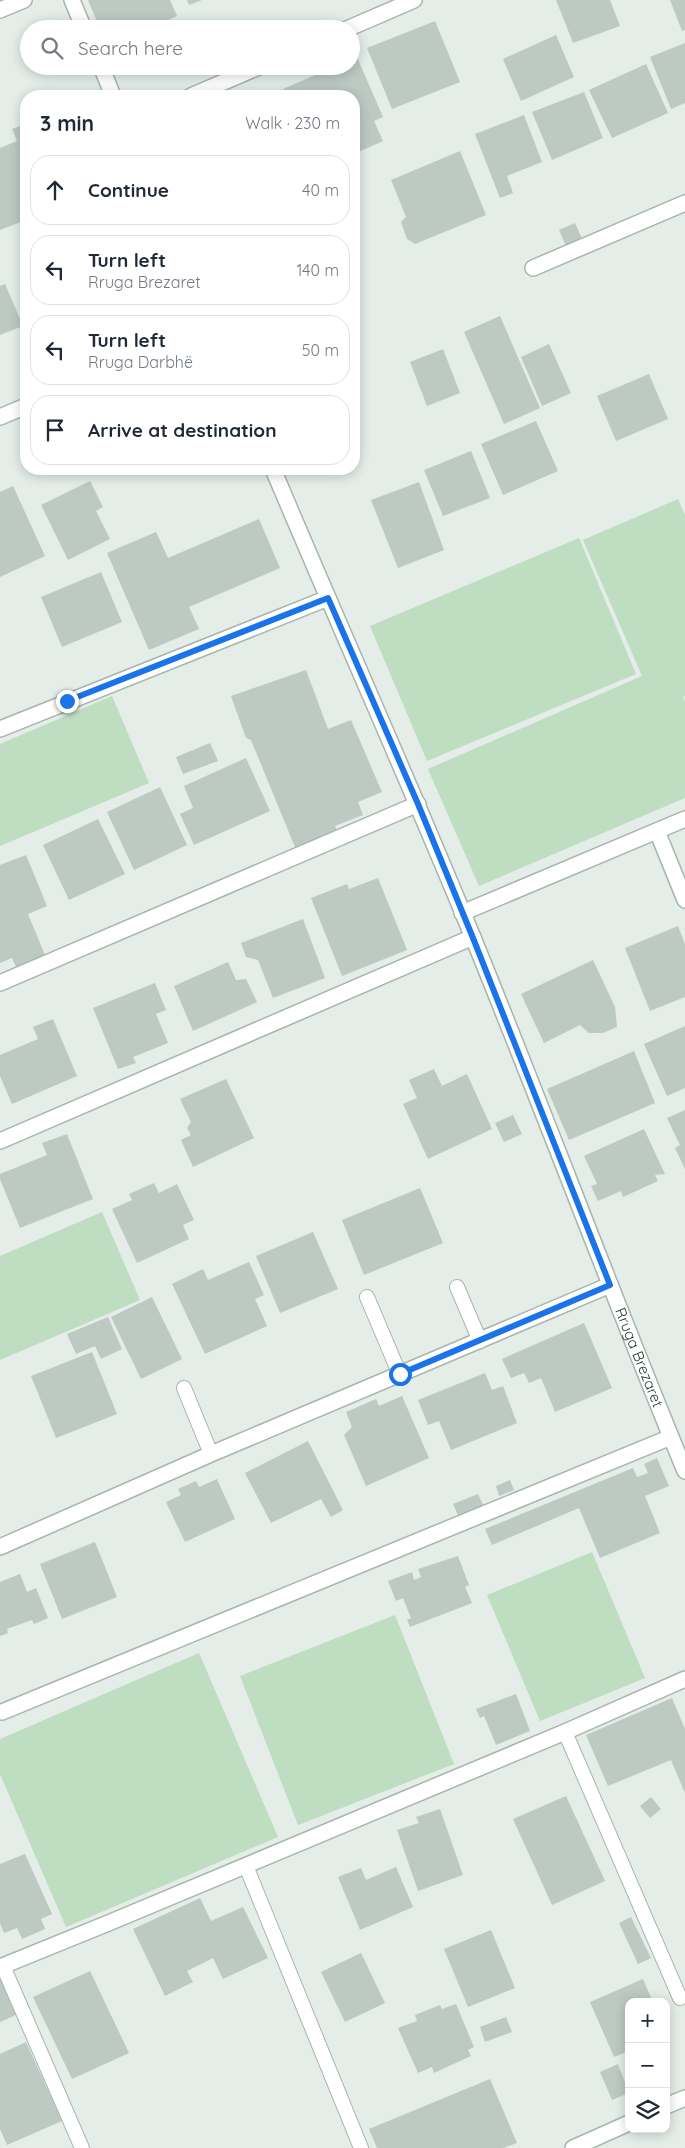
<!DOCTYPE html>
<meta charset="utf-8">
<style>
body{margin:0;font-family:Quicksand,sans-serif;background:#f2f2f3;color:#1f2937}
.controls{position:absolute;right:15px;bottom:15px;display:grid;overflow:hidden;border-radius:10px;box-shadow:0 2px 12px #0003}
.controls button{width:45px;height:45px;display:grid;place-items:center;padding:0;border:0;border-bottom:1px solid #e0e1e3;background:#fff;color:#1f2937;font:25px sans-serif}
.stop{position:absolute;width:15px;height:15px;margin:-11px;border:4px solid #1a73e8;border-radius:50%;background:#fff}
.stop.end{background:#1a73e8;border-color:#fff;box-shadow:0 1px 5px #0008}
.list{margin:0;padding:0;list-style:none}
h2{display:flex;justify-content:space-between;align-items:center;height:65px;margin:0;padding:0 20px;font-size:21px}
h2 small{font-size:16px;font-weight:400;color:#747a83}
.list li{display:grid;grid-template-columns:32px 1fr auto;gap:15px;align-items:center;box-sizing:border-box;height:70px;margin:0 10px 10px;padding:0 10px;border:1px solid #e0e1e3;border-radius:20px}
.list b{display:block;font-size:19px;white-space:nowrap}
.list p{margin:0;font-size:16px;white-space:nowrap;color:#747a83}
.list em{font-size:16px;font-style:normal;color:#747a83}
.icon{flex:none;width:28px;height:28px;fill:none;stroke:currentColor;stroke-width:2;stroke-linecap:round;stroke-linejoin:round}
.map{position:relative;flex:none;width:685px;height:2148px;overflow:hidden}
.search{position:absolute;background:#fff;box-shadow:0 2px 12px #0003;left:20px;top:20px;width:340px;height:55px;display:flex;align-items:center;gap:12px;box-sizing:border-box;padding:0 18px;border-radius:28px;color:#747a83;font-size:19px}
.panel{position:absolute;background:#fff;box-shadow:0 2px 12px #0003;left:20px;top:90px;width:340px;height:385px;border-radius:20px}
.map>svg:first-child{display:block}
</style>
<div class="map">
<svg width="685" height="2148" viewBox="0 0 685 2148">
<rect width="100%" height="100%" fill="#e4ede7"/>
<!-- green -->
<path fill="#beddc1" d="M678,499L685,515V696L683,697L685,702V798L479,886L428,769L642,676L583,540Z
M579,538L636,674L427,761L370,626Z
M112,696L149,783L0,846V744Z
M102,1212L140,1300L0,1360V1256Z
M592,1552L645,1678L540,1721L487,1595Z
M395,1615L454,1764L298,1825L240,1676Z
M199,1653L278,1837L66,1927L0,1774V1739Z"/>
<!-- building -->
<path fill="#bccac3" d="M88,0H170L177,16L148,29H100Z
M187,0H202L189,5Z
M556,0H610L620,26L573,43Z
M670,0H685V30L682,31Z
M435,21L460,82L392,109L367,48Z
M556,35L574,77L521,101L503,59Z
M685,43V103L671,109L650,57Z
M357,57L383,117L374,121L383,141L354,154V96H287L283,89L336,66H351V60Z
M646,64L668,113L612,138L589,90Z
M584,92L603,138L552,160L532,112Z
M524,115L542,162L507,176L513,193L500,198L475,134Z
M26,124V220L0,230V148L17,141L12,129Z
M460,151L486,215L415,244L407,239L401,222L406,217L391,180Z
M575,223L583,241L567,248L559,230Z
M5,284L23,326L0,335V286Z
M500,316L540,408L504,424L464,332Z
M549,344L571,393L542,406L521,357Z
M443,349L460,393L427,406L410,362Z
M649,374L668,419L616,441L597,396Z
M536,421L558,471L503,495L481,444Z
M471,451L490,498L443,516L424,470Z
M90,481L103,507L96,511L110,539L68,560L41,505Z
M419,482L444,550L398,568L371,500Z
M13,486L45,556L0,577V492Z
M259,519L280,568L189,607L199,629L149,650L107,553L156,532L168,558Z
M101,572L122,622L62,647L41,597Z
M306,670L328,729L351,720L382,792L358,802L363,815L335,826L339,835L297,852L251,740L246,738L231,696Z
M210,743L218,761L183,774L176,757Z
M246,758L270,811L194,845L180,814L193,808L184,786Z
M160,787L187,845L134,870L107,812Z
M98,819L125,874L69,900L43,845Z
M26,855L47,906L28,914L45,955L16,967L12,958L0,963V865Z
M378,878L407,950L342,976L311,898L347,884L349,889Z
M303,919L325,978L273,998L258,960L246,957L241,943Z
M678,926L685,944V997L650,1011L625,948Z
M593,960L615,1007L617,1027L603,1033H589L580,1025L544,1043L521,994Z
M228,962L236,980L246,979L257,1002L193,1031L174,986Z
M155,983L166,1010L156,1014L168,1043L133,1057L136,1063L118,1069L93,1008Z
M53,1019L77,1076L12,1104L0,1076V1055L38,1039L33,1027Z
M685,1026V1088L667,1096L644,1044Z
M634,1051L655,1103L569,1140L547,1089Z
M434,1069L442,1086L467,1074L492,1129L428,1159L403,1104L417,1098L409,1080Z
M226,1079L254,1138L193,1167L181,1140L191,1135L187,1128L191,1122L180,1099Z
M685,1110V1169L675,1148L680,1145L667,1118Z
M513,1115L522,1134L504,1142L495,1123Z
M644,1129L665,1174L655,1175L658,1181L623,1197L621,1191L598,1201L591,1186L597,1184L584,1156Z
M67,1134L93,1199L20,1228L0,1179V1174L47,1155L42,1143Z
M154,1183L159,1193L177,1184L194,1220L183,1225L189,1239L137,1263L112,1209L132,1200L129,1194Z
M420,1188L443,1243L364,1275L342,1220Z
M313,1232L338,1289L280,1313L256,1256Z
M249,1262L264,1295L255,1299L267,1326L205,1354L172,1284L203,1269L208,1280Z
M152,1297L182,1359L141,1379L111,1317Z
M108,1317L122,1349L101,1359L95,1346L76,1354L67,1334Z
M584,1323L612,1388L555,1412L541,1378L529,1383L524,1373L511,1378L502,1359Z
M92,1352L117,1414L56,1438L31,1376Z
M485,1373L492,1390L503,1386L517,1423L451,1450L439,1421L428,1425L418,1400Z
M402,1396L429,1458L366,1486L344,1435L352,1427L346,1412L376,1399L379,1406Z
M308,1441L343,1510L331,1517L321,1499L271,1523L245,1473Z
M657,1458L669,1486L645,1496L660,1533L600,1558L579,1508L492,1545L485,1529L633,1468L637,1477L648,1473L644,1464Z
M217,1479L235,1519L185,1542L166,1502L181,1495L178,1489L196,1481L199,1487Z
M510,1480L514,1490L499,1496L496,1486Z
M478,1494L483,1505L458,1515L453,1504Z
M95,1542L117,1597L62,1619L40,1564Z
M458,1556L469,1585L465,1587L472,1603L410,1627L407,1620L411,1618L403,1598L396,1601L388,1581L412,1572L414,1580L421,1577L418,1569Z
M20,1574L27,1592L36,1588L48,1618L34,1624L32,1620L7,1629L8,1633L0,1636V1582Z
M516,1694L530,1731L496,1745L484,1716L480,1718L476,1709Z
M672,1698L685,1729V1793L671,1760L608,1786L586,1735Z
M566,1796L605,1881L552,1905L513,1819Z
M651,1797L661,1809L650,1818L640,1806Z
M440,1809L463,1875L418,1891L397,1830L419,1823L416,1817Z
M25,1854L52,1914L41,1919L45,1929L22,1939L17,1928L4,1933L0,1923V1864Z
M396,1867L413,1907L360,1930L338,1877L361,1868L366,1880Z
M200,1898L211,1921L243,1907L268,1958L223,1979L213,1958L187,1971L193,1982L165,1996L133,1929Z
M631,1917L651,1958L638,1964L619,1923Z
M491,1930L515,1988L468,2007L444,1949Z
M361,1953L385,2003L345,2022L321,1972Z
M90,1971L129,2053L72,2079L33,1997Z
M0,1976L16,2015L0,2022Z
M643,1979L653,2002H629V2051L614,2057L590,2002Z
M456,2004L474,2047L468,2050L471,2056L434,2073L432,2067L418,2073L398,2028L417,2021L415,2015L440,2005L442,2009Z
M506,2017L512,2032L485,2042L480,2027Z
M26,2042L62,2121L7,2145L0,2129V2054Z
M618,2064L629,2093L612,2100L600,2072Z
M490,2079L517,2143L503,2148H377L369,2129Z"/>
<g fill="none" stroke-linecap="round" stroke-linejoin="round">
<defs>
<path id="lane" d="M457,1287L480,1341
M367,1297L400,1375
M184,1388L211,1454
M565,1732L680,1998
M246,1866L361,2148
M3,1966L82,2148"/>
<g id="street">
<path d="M72,0L84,29"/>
<path d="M0,10L24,0"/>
<path d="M347,29L414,0"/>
<path d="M101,66L113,96"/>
<path d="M191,96L261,66"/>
<path d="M533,268L685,203"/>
<path d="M0,417L26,406"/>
<path id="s1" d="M273,469C339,626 409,781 474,940C546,1116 612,1295 685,1471"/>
<path d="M0,729L328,598"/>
<path d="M657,831L685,900"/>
<path d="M462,913L685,819"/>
<path d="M0,983L418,804"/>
<path d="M0,1141L473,937"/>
<path d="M0,1547L211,1454L610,1285"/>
<path d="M2,1712L671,1437"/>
<path d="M0,1967L106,1924L565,1732L685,1679"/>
</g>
<path id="secondary" d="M666,2106L685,2098
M573,2148L629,2123"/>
</defs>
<!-- lane casing -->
<use href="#lane" stroke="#a7b5ad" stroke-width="16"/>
<!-- street casing -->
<use href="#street" stroke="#a7b5ad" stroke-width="18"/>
<!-- secondary casing -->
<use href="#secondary" stroke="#a2b8ad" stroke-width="18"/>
<!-- lane -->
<use href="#lane" stroke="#fff" stroke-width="14"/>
<!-- street -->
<use href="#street" stroke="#fff" stroke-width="15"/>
<!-- secondary -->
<use href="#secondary" stroke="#fff" stroke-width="15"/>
</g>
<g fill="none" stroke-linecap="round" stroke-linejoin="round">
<!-- route -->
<path stroke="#1a73e8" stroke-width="6" d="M67,701L328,598L418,804L473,938L610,1285L400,1374"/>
</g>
<g text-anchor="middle" stroke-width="4.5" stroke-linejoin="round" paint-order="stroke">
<!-- street labels -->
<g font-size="15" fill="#243e33" stroke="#f4f9f6">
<text dy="5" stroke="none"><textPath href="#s1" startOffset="961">Rruga Brezaret</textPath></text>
</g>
</g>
</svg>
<div class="controls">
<button>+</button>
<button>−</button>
<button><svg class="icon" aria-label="layers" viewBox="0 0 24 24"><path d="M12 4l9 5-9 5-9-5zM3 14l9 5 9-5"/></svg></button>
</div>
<div class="stop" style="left:400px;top:1374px"></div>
<div class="stop end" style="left:67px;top:701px"></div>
<div class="search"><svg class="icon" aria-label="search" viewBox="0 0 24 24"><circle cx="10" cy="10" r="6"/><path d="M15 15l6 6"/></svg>Search here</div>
<section class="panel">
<h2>3 min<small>Walk · 230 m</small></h2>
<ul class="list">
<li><svg class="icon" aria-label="ahead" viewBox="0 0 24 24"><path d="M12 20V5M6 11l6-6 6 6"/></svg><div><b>Continue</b></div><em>40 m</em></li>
<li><svg class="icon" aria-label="left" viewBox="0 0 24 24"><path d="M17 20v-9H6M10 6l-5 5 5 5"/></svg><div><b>Turn left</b><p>Rruga Brezaret</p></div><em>140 m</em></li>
<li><svg class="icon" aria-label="left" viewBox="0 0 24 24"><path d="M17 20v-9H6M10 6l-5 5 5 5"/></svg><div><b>Turn left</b><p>Rruga Darbhë</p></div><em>50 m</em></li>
<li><svg class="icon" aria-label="arrive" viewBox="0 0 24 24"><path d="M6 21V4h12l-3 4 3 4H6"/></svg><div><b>Arrive at destination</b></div></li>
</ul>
</section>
</div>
